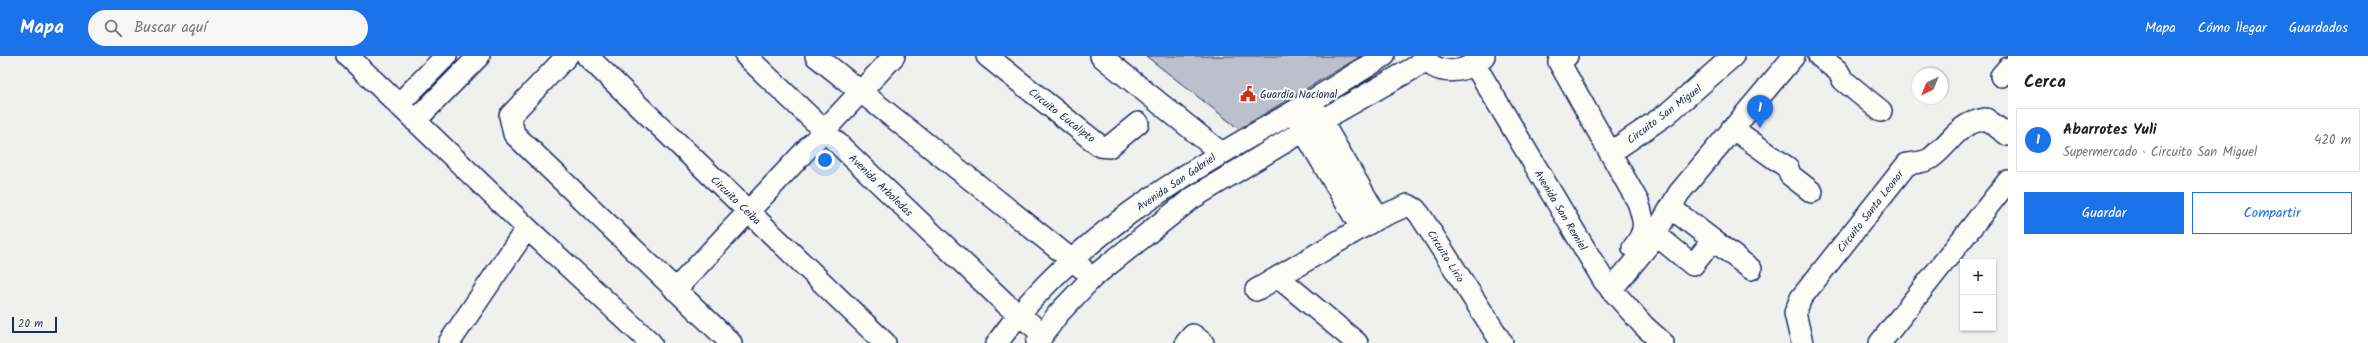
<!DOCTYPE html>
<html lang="es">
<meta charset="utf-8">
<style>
body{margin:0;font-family:Kalam,sans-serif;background:#f6f6f6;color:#222}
.controls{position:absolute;right:12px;bottom:12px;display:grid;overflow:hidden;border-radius:0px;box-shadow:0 1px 3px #0004}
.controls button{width:36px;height:36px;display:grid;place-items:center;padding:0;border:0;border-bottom:1px solid #e0e0e0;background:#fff;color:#222;font:20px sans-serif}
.compass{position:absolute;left:1912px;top:12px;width:36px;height:36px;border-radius:50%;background:#fff;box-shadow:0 1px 3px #0004;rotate:223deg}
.scale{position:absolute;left:12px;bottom:10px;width:45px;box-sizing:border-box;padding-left:4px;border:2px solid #1b2f5e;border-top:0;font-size:11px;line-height:14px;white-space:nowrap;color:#1b2f5e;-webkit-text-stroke:3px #fdfcf7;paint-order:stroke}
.you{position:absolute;left:825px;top:104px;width:14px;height:14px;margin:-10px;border:3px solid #fff;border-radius:50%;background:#1a73e8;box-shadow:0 0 0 6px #1a73e833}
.badge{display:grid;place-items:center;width:26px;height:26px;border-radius:50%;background:#1a73e8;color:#fff;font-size:13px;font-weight:700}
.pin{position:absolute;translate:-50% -33px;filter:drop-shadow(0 1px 2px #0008)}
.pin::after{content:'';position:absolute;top:21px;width:14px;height:12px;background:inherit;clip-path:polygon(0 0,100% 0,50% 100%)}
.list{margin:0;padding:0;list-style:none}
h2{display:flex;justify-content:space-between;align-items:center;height:52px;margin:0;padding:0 16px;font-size:17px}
h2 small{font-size:13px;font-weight:400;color:#767676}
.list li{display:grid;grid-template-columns:26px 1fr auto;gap:12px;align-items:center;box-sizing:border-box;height:64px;margin:0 8px 8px;padding:0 8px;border:1px solid #e0e0e0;border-radius:0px}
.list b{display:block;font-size:15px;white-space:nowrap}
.list p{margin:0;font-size:13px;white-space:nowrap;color:#767676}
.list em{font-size:13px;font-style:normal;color:#767676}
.actions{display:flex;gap:8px;padding:12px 16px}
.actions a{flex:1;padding:9px 0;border:1px solid #1a73e8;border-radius:0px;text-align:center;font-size:14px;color:#1a73e8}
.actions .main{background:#1a73e8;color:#fff}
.icon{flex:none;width:22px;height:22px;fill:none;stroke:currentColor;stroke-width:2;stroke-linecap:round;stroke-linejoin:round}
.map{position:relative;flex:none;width:2008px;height:287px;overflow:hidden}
header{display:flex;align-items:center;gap:24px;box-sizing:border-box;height:56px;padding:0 20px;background:#1a73e8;color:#fff}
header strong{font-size:19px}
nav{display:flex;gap:22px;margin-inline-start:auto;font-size:14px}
.search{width:280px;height:36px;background:#f6f6f6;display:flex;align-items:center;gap:10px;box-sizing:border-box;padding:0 14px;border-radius:22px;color:#767676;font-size:15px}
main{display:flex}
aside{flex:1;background:#fff}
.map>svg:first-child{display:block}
</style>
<header>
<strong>Mapa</strong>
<div class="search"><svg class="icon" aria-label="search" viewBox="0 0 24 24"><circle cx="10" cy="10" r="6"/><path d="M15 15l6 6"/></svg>Buscar aquí</div>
<nav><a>Mapa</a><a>Cómo llegar</a><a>Guardados</a></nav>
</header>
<main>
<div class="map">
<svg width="2008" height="287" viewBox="0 0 2008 287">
<rect width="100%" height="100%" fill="#f0f0ee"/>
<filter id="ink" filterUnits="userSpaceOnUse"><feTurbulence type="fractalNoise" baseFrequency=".025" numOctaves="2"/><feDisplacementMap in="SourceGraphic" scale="8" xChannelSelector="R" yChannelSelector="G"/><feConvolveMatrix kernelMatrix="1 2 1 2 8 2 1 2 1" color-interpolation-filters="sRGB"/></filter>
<g filter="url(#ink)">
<!-- building -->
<path fill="#bbc0ca" stroke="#1b2f5e" d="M1146,0H1361L1239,73Z"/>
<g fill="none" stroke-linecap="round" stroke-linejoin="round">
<defs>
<path id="minor" d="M348,0L527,172L651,287
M567,0L510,60L514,78L731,287
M587,0L885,287
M746,0L1005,247L1043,278
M816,0L1082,212
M987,0L1100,90L1109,91L1138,67
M1101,0L1220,96
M1422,0C1439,22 1466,17 1484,0
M1567,0L1559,6L1638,146C1645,167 1647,174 1633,192
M1819,0L1838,15L1843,24L1881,55
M1475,9L1604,225L1644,270L1663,287
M2001,20L2008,12
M398,49L446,0
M1315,54L1378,162
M1296,62L1361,172
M415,65L479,0
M1732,72L1788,112L1790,119L1812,136
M1610,97L1667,58L1733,0
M1671,152L1751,213
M1655,178L1693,209L1713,184
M1278,221L1357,287
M675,234L894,0
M1256,234L1378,162L1408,149L1415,153L1420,159L1502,287
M1611,234L1650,187L1679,137L1794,0
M449,287L527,172
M997,287C1072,182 1181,120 1291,57C1323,39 1353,19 1384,0
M1037,287L1058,258L1093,221L1191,143L1303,75L1426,5
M1186,287L1193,279L1203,287
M1802,287L1795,257L1801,242L1907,108C1914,107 1926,106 1931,102C1952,86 1957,67 1986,63L2008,79
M1880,287L2008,125"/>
</defs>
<!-- minor casing -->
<use href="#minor" stroke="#1b2f5e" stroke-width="24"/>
<!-- minor -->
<use href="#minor" stroke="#fdfcf7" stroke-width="21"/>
</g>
</g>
<!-- icons -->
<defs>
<symbol id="civic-bare" viewBox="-9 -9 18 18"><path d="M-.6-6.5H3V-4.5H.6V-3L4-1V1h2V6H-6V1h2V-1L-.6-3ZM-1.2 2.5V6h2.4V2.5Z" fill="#c8321e" stroke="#fdfcf7" stroke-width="2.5" paint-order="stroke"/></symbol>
</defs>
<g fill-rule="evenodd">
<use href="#civic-bare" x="1237" y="27" width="22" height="22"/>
</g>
<g text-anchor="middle" stroke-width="4" stroke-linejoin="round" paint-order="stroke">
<!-- poi labels -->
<g font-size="11" fill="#1b2f5e" stroke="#fdfcf7" text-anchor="start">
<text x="1260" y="42">Guardia Nacional</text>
</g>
<!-- street labels -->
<g font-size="11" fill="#1b2f5e" stroke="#fdfcf7">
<text transform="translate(1664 58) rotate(-37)" y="4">Circuito San Miguel</text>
<text transform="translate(1062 59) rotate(38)" y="4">Circuito Eucalipto</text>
<text transform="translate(1176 126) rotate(-34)" y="4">Avenida San Gabriel</text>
<text transform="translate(881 129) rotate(44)" y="4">Avenida Arboledas</text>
<text transform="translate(736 144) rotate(44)" y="4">Circuito Ceiba</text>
<text transform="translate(1561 154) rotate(59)" y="4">Avenida San Remiel</text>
<text transform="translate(1870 155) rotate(-52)" y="4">Circuito Santa Leonor</text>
<text transform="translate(1446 200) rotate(58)" y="4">Circuito Lirio</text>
</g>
</g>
</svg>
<div class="controls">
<button>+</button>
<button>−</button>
</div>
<svg class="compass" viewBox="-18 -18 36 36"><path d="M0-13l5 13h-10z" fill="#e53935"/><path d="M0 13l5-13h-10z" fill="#767676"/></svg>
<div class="scale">20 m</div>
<div class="you"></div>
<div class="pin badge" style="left:1760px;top:72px">1</div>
</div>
<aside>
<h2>Cerca<small></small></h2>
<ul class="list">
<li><span class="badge">1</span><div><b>Abarrotes Yuli</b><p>Supermercado · Circuito San Miguel</p></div><em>420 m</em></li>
</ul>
<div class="actions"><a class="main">Guardar</a><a>Compartir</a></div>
</aside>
</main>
